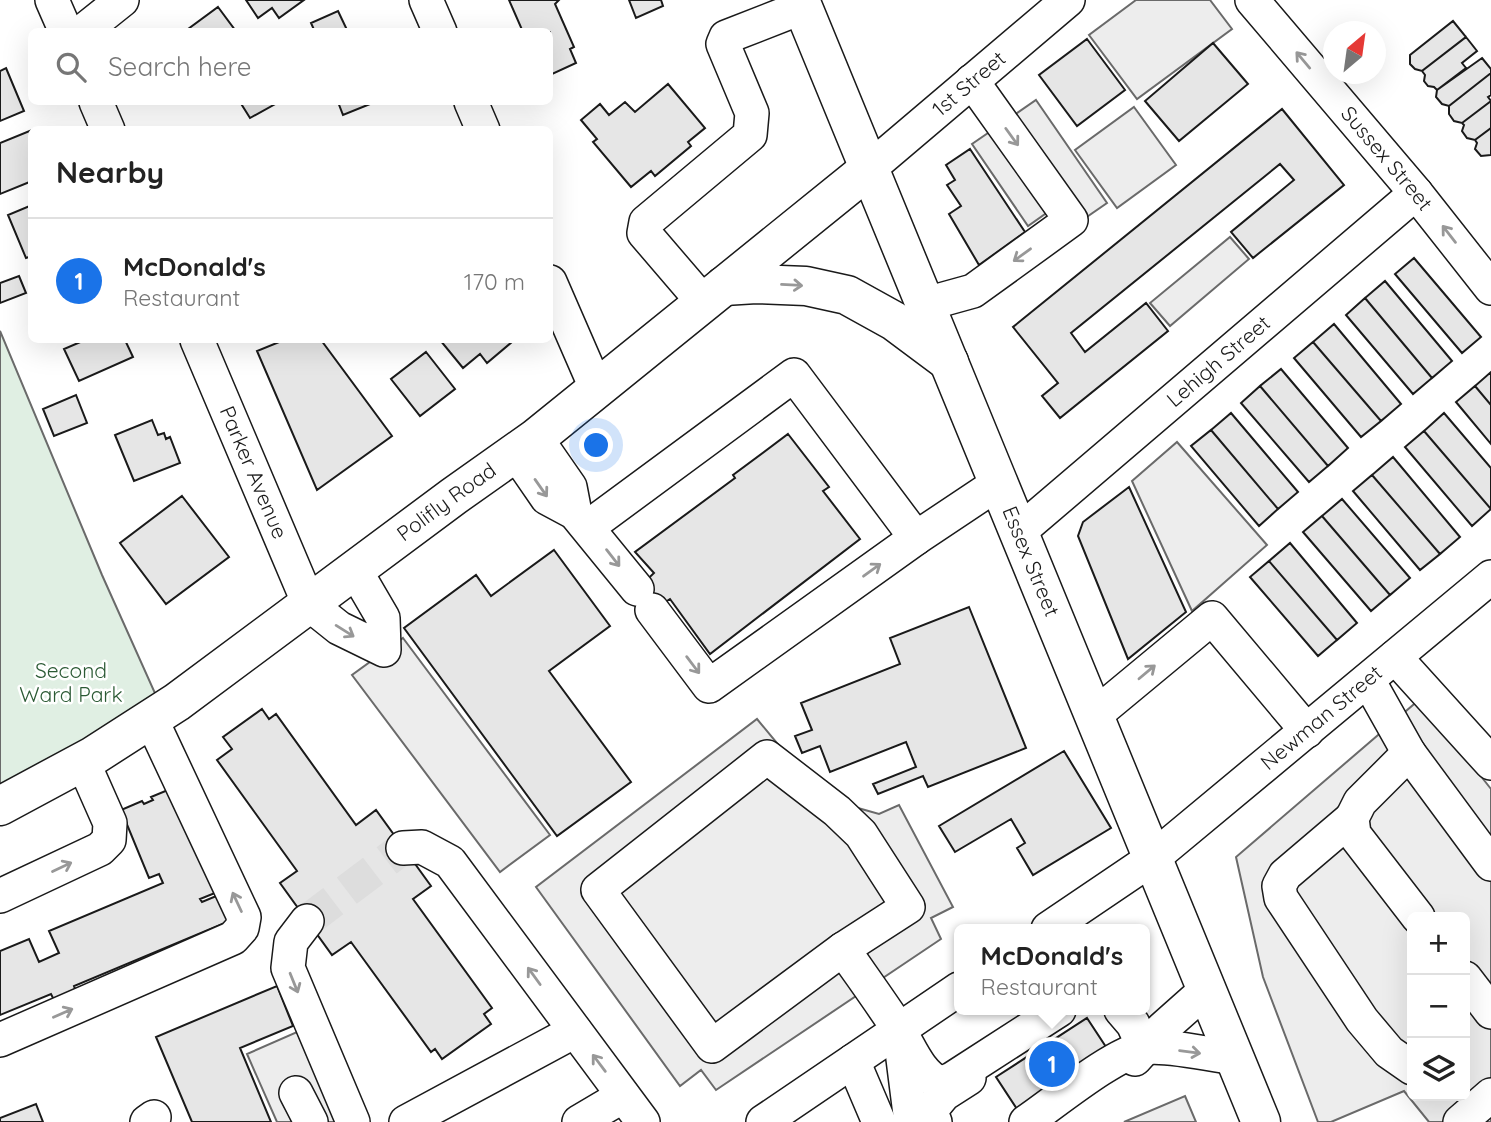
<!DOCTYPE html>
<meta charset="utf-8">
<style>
body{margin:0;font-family:Quicksand,sans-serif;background:#f6f6f6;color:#222}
.controls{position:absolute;right:21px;bottom:21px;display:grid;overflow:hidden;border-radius:10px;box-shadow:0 7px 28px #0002}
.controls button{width:63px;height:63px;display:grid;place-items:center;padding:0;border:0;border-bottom:2px solid #e0e0e0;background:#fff;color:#222;font:35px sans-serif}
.compass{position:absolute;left:1323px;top:21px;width:63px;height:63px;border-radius:50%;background:#fff;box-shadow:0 7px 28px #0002;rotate:29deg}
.you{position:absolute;left:597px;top:446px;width:24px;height:24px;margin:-18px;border:5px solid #fff;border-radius:50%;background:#1a73e8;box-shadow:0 0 0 10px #1a73e833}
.badge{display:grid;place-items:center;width:46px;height:46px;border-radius:50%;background:#1a73e8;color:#fff;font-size:23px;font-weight:700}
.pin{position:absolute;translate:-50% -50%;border:4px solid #fff;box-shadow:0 2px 7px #0006}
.popup{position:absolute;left:954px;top:924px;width:196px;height:91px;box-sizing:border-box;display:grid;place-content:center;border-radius:10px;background:#fff;filter:drop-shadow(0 2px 5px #0005);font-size:23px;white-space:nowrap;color:#767676}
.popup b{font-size:26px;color:#222}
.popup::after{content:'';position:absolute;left:50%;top:100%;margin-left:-14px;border:14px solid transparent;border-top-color:#fff}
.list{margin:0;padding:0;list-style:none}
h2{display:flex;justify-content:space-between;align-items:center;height:91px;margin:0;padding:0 28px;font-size:30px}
h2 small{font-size:23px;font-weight:400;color:#767676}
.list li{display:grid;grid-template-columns:46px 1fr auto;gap:21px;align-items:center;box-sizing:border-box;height:126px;padding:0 28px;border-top:2px solid #e0e0e0}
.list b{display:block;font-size:26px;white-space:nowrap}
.list p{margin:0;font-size:23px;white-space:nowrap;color:#767676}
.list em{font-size:23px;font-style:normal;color:#767676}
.icon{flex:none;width:38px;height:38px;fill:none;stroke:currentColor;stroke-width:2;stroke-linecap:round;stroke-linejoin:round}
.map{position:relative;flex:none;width:1491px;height:1122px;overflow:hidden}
.search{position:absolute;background:#fff;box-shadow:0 7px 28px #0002;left:28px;top:28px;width:525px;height:77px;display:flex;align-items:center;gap:18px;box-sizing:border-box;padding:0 24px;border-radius:10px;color:#767676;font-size:26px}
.panel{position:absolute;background:#fff;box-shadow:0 7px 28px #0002;left:28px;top:126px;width:525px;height:217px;border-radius:10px}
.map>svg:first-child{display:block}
</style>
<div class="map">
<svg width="1491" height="1122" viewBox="0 0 1491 1122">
<rect width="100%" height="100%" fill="#fff"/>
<!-- green -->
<path fill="#e0efe3" stroke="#6a6a6a" stroke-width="2" d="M0,331L102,575L163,711L0,806Z"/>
<!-- parking -->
<path fill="#ededed" stroke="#6a6a6a" stroke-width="2" fill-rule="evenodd" d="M1136,0H1210L1232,29L1137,99L1089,35Z
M1036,100L1107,203L1062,234L1048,212L1028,226L972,144Z
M1134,107L1176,165L1117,208L1075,150Z
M1230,237L1249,259L1170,326L1150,303Z
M1177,442L1267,545L1192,611L1132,481Z
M403,638L550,835L500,872L352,675Z
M1420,699L1491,789V1122H1429L1404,1091L1331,1122H1318L1263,977L1236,857ZM1412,917H1465V1096H1412Z
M757,719L781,748L858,808L879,814L899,805L953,907L931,918L941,939L716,1090L701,1070L680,1086L536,887Z
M297,1032L337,1122H277L247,1054Z
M1185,1096L1196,1122H1124Z"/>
<!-- building -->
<path fill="#e6e6e6" stroke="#1a1a1a" stroke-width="2" d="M246,0H304L279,18L272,8L258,18Z
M509,0H559L555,4L574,47L570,49L576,63L550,75V32H523Z
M629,0H661L663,6L636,18Z
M218,7L235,30L233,32H184Z
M338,11L348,32H315L311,23Z
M1453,21L1466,37L1422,71L1415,69L1410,64V55Z
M1466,37L1477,51L1462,63L1466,68L1437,90L1434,87L1428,86L1424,81L1425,75L1422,71Z
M1087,39L1125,90L1077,126L1039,75Z
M1213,43L1248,84L1179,141L1145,101Z
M1482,58L1491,69V73L1449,106L1442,104L1436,97L1437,90Z
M6,68L24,111L0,121V71Z
M1491,73V95L1488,97L1491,101L1462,123L1454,121L1449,114V106Z
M668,84L705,128L688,142L691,146L655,176L651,171L631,187L593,142L597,139L581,120L600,104L609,115L625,102L635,112Z
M1491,101V128L1475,140L1467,138L1462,131L1464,125L1462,123Z
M240,102H276L277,103L250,118Z
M338,102H375L343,115Z
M1282,109L1344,185L1253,258L1231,232L1294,180L1280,164L1071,333L1085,352L1146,303L1168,331L1060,418L1042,396L1058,383L1013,327Z
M1491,128V155L1481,156L1475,149L1477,143L1475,140Z
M32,130V181L0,194V143Z
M970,149L1025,232L979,265L949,214L961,206L947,185L955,180L946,165Z
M32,205V256L26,258L8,215Z
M1414,258L1481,337L1462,353L1395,274Z
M19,276L26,293L0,303V283Z
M1385,281L1452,361L1432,378L1365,298Z
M1365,298L1432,378L1413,394L1346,315Z
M1334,324L1401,404L1381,421L1313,342Z
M85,340H125L133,357L79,381L64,349Z
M284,340H321L392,436L317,490L257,351Z
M440,340H510L512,342L487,363L480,354L463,368Z
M1313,342L1381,421L1361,437L1294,358Z
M426,352L455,389L420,416L391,379Z
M1281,369L1348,448L1328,466L1260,386Z
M1491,372V405L1475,386Z
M1260,386L1328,466L1309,482L1241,403Z
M1475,386L1491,405V444L1456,402Z
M76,395L87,423L54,436L43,409Z
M1231,413L1298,492L1278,509L1211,430Z
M1444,413L1491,468V509L1424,431Z
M152,420L158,435L164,433L166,439L170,437L180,463L134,481L115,435Z
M1211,430L1278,509L1259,526L1191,446Z
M1424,431L1491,509L1472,526L1405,447Z
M788,434L829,487L823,491L860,539L710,654L670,599L645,615L632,594L654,573L635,552L735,478L733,475Z
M1393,457L1460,537L1440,554L1372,475Z
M1372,475L1440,554L1420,570L1353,491Z
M1129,487L1186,612L1128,659L1078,536L1083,522Z
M182,496L229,557L166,604L120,543Z
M1342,499L1410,578L1390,595L1322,516Z
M1322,516L1390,595L1371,611L1303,532Z
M1290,543L1357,623L1337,640L1269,561Z
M554,550L610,626L549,671L631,782L557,836L404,628L476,575L491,596Z
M1269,561L1337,640L1318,656L1250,577Z
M969,607L1026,748L928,787L923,776L878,794L873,784L916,767L906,742L830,772L820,746L802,753L795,736L812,730L801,703L900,664L890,638Z
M262,709L269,719L276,714L356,825L376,810L431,886L413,899L492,1008L484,1014L491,1024L442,1059L435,1049L431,1052L351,942L332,955L280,883L297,871L217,760L232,749L223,737Z
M1064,751L1111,828L1033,875L1017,848L1025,843L1011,819L955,852L939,826Z
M175,787L220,891L200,899L202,902L221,894L232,920L74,986L76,992L55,1002L51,994L0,1015V951L29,939L39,962L59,953L49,931L163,883L159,874L149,878L121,810L142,801L144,804L153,800L151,797Z
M277,986L293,1026L240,1048L271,1122H192L156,1037Z
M1087,1018L1108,1050L1017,1109L996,1077Z
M36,1104L43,1122H0V1118Z"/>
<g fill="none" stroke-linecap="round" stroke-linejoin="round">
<!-- minor-tunnel -->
<path stroke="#ddd" stroke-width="33" stroke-dasharray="33 17" stroke-linecap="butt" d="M307,921L403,848"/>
<defs>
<g id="minor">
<path d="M52,0L66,32"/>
<path d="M426,0L440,32"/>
<path id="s1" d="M1252,0L1416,193L1491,288"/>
<path d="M82,32L122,0"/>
<path d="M96,102L108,130"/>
<path d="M471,102L483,130"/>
<path id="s2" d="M870,168L1068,0"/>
<path d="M550,282L597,390"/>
<path d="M704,303L644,233L646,222L750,135L752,113L723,44L726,37L803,7"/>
<path d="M926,304L973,291L1071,220L972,81"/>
<path id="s3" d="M197,340L309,604L339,628L384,650L383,618L355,570"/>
<path d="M536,438L570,487L575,513"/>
<path d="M516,453L547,498L575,513L637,589"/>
<path d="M588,527L794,375L916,538"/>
<path id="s4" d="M1020,531L1416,193"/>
<path d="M652,610L709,686L916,538L1000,482"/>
<path d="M1395,657L1491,763"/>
<path d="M1368,680L1409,753L1491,864"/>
<path d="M1095,715L1212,618L1307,731"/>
<path d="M1409,753L1360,802L1352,818L1354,834L1418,917"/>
<path d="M767,757L837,811L861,834L908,907L843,949L712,1046L598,890Z"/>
<path d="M1352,818L1285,875L1279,886L1281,898L1362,1020L1389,1052L1412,1068"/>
<path d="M403,848L422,847L450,862L643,1122"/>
<path d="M0,896L100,849L109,840L110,823L83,762"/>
<path d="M307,921L291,942L288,968L353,1122"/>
<path id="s5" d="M1048,929L1153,858L1491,577"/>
<path d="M843,949C861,975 880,1001 897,1027C911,1048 917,1071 940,1084L952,1079L1059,1010"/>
<path d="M1465,978L1491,1012"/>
<path d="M1121,1010L1133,1024L1144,1048"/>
<path d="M0,1040L233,938L242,928L244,917L151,719"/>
<path d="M901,1043L911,1122"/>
<path d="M1135,1059L1162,1029L1207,989"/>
<path d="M853,1061L879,1122"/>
<path d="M296,1093L311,1122"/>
<path d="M147,1122L154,1117"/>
<path d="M406,1122L575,1031"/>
<path d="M579,1122L623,1096"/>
<path d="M763,1122L959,989"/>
<path d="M935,1122L930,1111L944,1094L969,1078"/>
<path d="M1026,1122C1054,1103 1113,1054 1144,1048C1164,1044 1214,1055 1235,1058"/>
<path d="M1460,1122L1491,1095"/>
</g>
<g id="major">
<path id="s6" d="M800,0L1261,1122"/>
<path d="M724,286L756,284L806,286L847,295L894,321L949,362"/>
<path id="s7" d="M0,806L93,756L177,702L454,496L536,438L870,168"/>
</g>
</defs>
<!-- minor casing -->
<use href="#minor" stroke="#1a1a1a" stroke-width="36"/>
<!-- major casing -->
<use href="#major" stroke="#1a1a1a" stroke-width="41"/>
<!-- minor -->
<use href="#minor" stroke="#fff" stroke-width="33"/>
<!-- major -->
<use href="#major" stroke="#fff" stroke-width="38"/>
</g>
<!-- one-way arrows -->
<defs><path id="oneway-shaft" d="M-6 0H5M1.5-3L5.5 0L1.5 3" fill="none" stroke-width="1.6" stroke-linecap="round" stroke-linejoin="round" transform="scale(1.75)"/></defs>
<g stroke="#989898">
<use href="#oneway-shaft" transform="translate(1303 60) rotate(-130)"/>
<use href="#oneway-shaft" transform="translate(1012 137) rotate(54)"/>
<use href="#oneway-shaft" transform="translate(1449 234) rotate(-128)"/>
<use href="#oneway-shaft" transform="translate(1022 255) rotate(144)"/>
<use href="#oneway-shaft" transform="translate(792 285) rotate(3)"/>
<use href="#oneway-shaft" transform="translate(541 488) rotate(55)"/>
<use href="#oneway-shaft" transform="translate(613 558) rotate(52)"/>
<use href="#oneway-shaft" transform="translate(872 570) rotate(-36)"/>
<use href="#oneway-shaft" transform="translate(345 631) rotate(32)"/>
<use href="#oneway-shaft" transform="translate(693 665) rotate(53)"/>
<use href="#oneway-shaft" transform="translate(1147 672) rotate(-40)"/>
<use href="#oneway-shaft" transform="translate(62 867) rotate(-25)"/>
<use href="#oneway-shaft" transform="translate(237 902) rotate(-115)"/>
<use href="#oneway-shaft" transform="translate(534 976) rotate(-126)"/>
<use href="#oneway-shaft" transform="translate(294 983) rotate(68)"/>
<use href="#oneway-shaft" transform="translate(63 1013) rotate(-24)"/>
<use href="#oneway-shaft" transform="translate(1190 1052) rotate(7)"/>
<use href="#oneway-shaft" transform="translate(599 1063) rotate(-127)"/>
</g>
<g text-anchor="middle" stroke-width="5" stroke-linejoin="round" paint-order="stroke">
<!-- street labels -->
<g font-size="21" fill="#1a1a1a" stroke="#fff">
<text dy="7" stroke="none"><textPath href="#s2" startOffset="130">1st Street</textPath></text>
<text dy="7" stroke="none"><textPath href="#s1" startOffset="208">Sussex Street</textPath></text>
<text dy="7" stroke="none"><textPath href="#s4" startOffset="261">Lehigh Street</textPath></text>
<text dy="7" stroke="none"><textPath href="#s3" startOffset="144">Parker Avenue</textPath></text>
<text dy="7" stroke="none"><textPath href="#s7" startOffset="541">Polifly Road</textPath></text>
<text dy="7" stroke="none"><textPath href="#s6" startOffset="607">Essex Street</textPath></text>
<text dy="7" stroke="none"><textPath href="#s5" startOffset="346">Newman Street</textPath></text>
</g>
<!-- park labels -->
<g font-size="21" fill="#2b5a34" stroke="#fff">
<text x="71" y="678">Second<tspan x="71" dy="24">Ward Park</tspan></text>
</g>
</g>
</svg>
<div class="controls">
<button>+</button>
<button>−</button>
<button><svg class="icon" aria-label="layers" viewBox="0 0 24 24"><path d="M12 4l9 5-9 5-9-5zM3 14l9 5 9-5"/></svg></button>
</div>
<svg class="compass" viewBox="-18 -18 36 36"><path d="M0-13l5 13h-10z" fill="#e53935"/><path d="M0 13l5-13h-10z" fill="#767676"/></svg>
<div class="you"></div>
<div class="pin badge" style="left:1052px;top:1064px">1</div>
<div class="popup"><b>McDonald's</b>Restaurant</div>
<div class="search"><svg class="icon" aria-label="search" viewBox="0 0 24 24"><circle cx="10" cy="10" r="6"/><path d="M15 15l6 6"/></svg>Search here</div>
<section class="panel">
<h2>Nearby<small></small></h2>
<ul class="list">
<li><span class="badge">1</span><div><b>McDonald's</b><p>Restaurant</p></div><em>170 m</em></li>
</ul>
</section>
</div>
